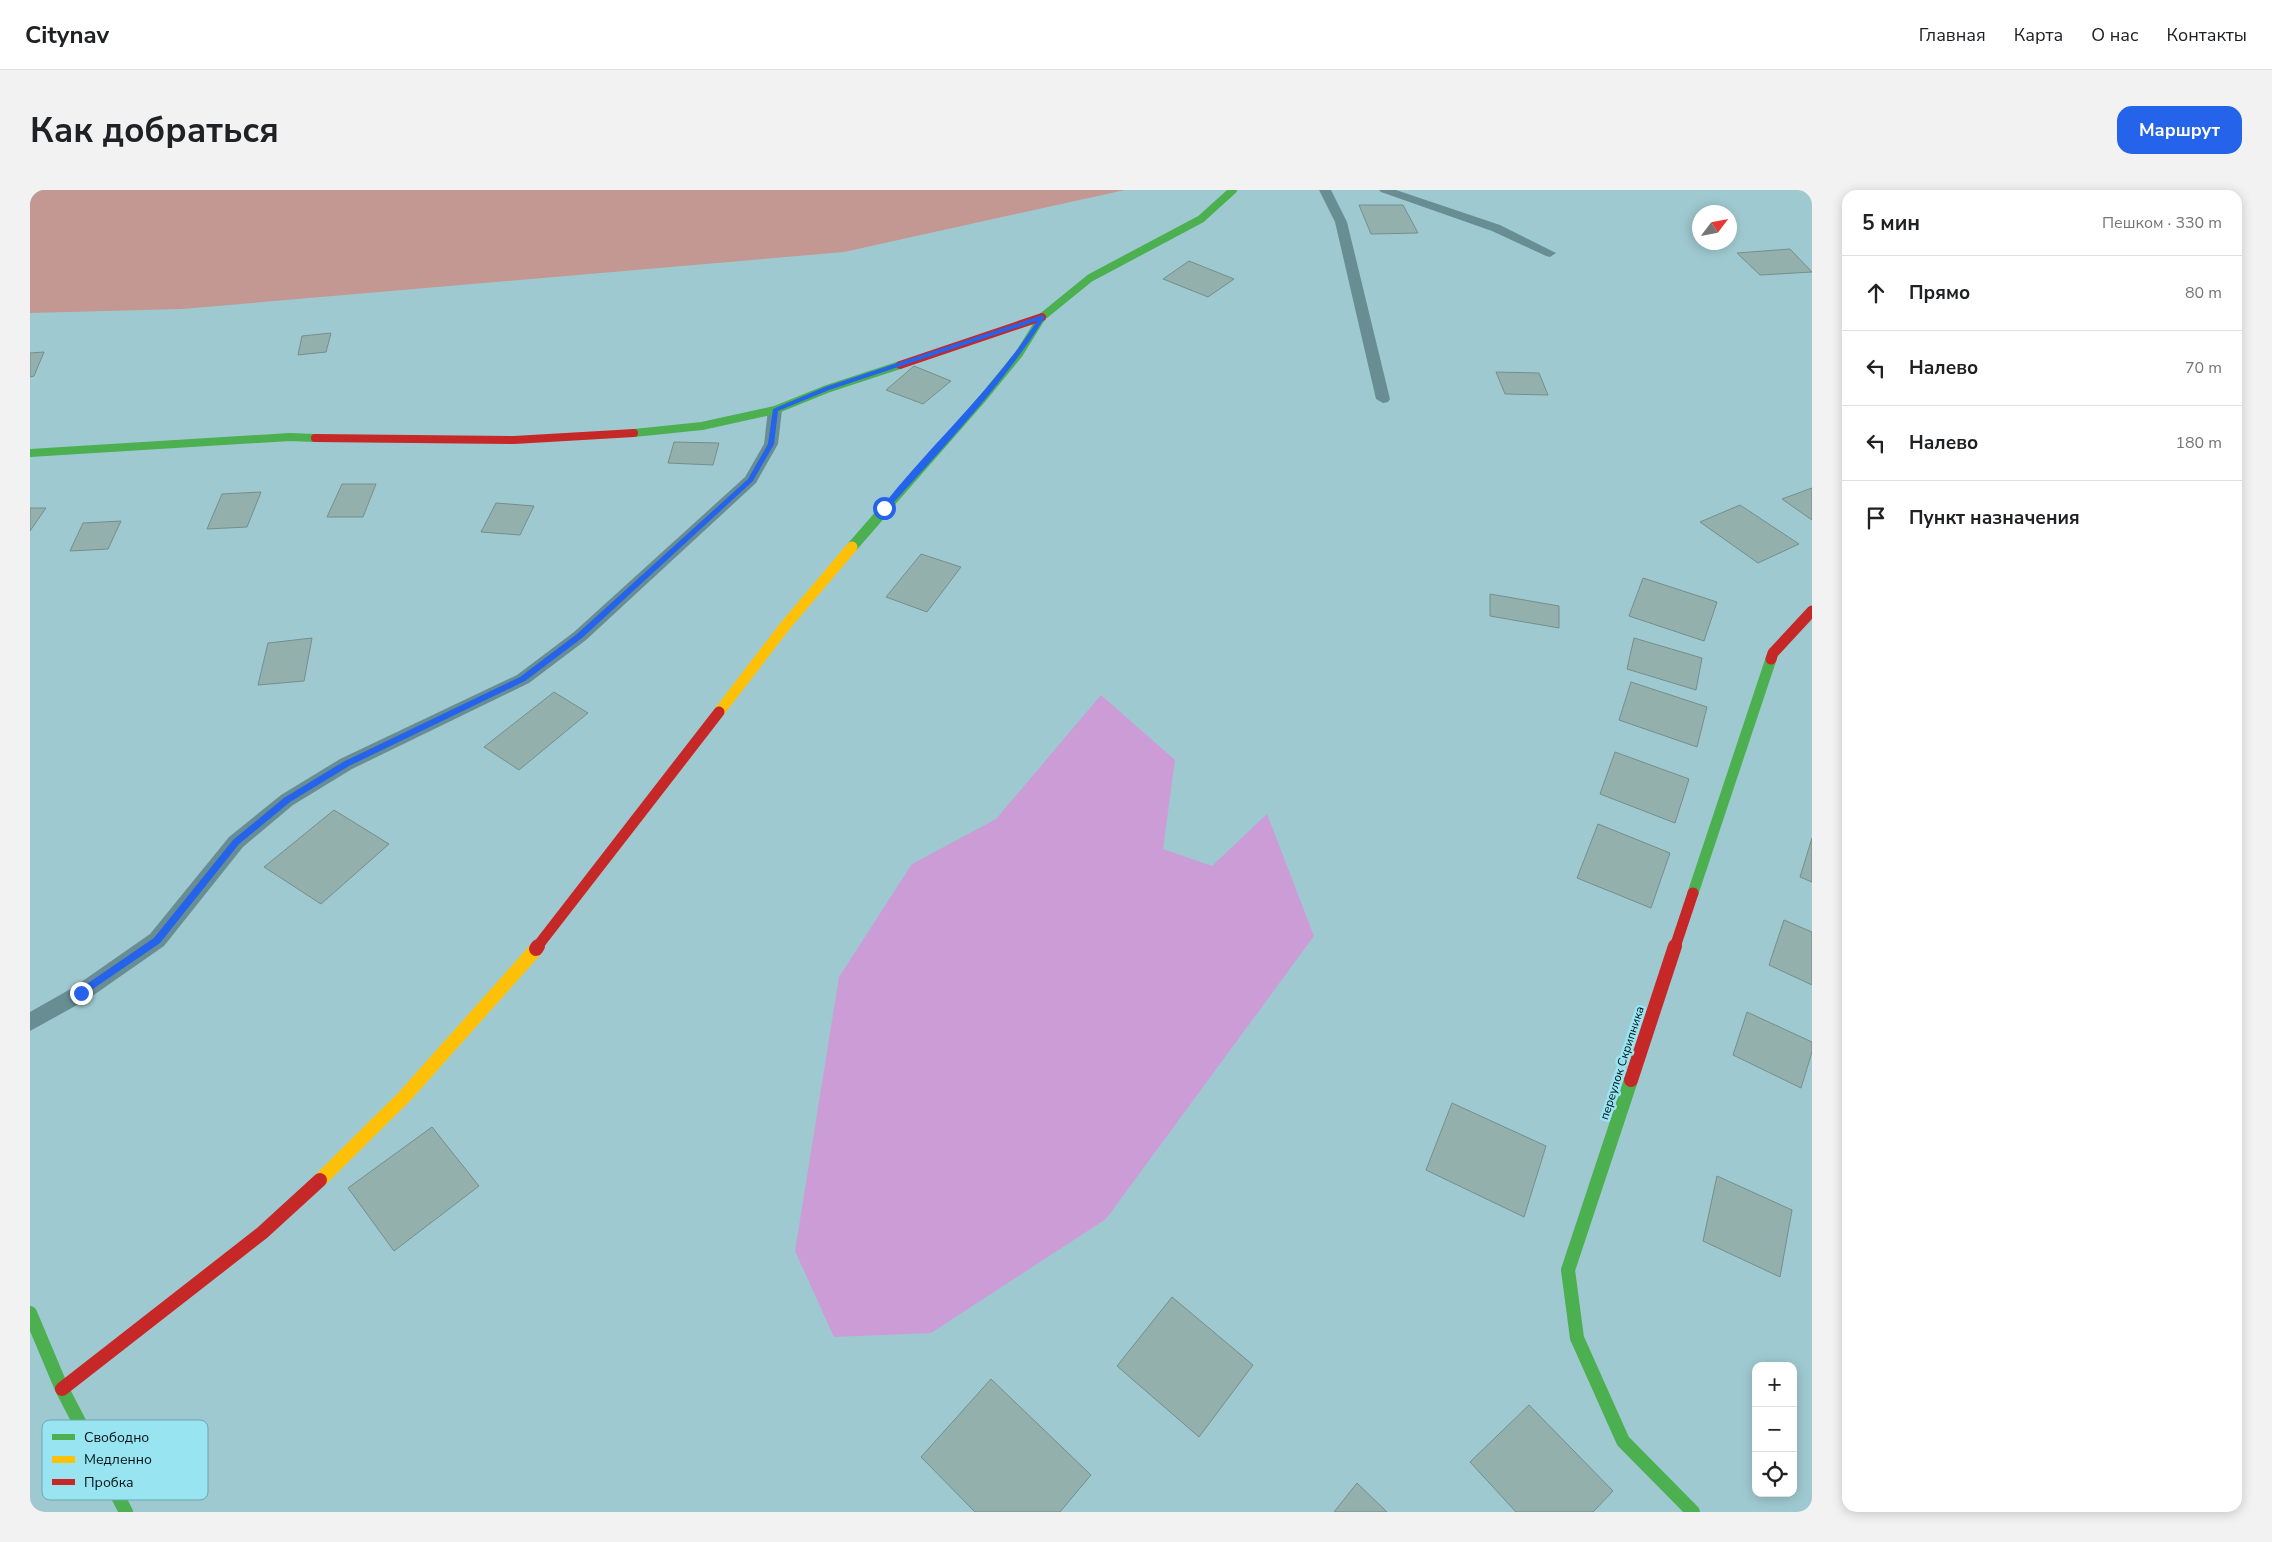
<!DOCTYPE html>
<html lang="ru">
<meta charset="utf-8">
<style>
body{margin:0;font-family:"Nunito Sans",sans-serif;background:#f2f2f2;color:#202124}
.controls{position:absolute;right:15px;bottom:15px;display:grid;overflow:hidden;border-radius:10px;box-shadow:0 2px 12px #0003}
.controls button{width:45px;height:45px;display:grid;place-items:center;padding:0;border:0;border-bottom:1px solid #e0e0e0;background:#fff;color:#202124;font:25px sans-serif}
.compass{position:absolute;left:1662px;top:15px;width:45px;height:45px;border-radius:50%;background:#fff;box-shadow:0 2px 12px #0003;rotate:58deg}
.stop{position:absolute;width:15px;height:15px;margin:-11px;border:4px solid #2563eb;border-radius:50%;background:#fff}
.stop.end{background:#2563eb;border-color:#fff;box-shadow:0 1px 5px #0008}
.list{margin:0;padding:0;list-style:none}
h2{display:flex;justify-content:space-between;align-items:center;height:65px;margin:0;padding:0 20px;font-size:21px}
h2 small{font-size:16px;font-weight:400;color:#757577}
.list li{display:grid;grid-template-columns:32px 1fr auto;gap:15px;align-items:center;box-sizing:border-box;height:75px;padding:0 20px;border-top:1px solid #e0e0e0}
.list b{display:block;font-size:19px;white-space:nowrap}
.list em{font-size:16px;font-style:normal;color:#757577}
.icon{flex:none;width:28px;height:28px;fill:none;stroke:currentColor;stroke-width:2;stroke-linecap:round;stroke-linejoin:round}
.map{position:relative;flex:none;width:1782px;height:1322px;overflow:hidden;border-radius:15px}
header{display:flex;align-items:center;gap:30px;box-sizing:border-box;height:70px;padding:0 25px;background:#fff;border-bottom:1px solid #e0e0e0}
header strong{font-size:24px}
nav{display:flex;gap:28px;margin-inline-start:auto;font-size:18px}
.intro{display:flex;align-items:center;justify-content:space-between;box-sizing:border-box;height:120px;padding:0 30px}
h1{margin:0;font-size:35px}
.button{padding:12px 22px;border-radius:15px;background:#2563eb;color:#fff;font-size:18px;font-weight:700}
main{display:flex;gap:30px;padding:0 30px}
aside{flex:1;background:#fff;border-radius:15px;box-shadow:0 2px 12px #0003}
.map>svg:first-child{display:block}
</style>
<header>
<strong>Citynav</strong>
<nav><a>Главная</a><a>Карта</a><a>О нас</a><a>Контакты</a></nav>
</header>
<div class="intro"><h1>Как добраться</h1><a class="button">Маршрут</a></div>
<main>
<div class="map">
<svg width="1782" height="1322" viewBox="0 0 1782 1322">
<rect width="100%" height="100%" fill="#9fc9d0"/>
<!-- forest -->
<path fill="#c39892" d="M0,0H1095L814,62L152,119L0,123Z"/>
<!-- water -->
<path fill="#cc9cd6" d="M1071,505L1145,570L1133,659L1182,676L1237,624L1284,746L1076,1029L901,1143L804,1147L765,1061L809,787L882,674L966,629Z"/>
<!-- building -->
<path fill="#94b0ac" stroke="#748f8b" d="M1329,15H1373L1388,43L1341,44Z
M1760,59L1782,82L1730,85L1707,63Z
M1159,71L1204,89L1178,107L1133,89Z
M301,143L296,162L268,165L272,146Z
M14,162L4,186L0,187V163Z
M884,176L921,191L893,214L856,200Z
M1466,182L1509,183L1518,205L1475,204Z
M644,252L689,253L683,275L638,273Z
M312,294H346L333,327H297Z
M1782,298V330L1752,309Z
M231,302L217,337L177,339L192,304Z
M466,313L504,316L490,345L451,342Z
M1710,315L1769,354L1728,373L1670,332Z
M0,318H16L0,341Z
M91,331L78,359L40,361L53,333Z
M891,364L931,377L897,422L856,407Z
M1613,388L1687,412L1674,451L1599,426Z
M1460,404L1529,416V438L1460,426Z
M282,448L274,491L228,495L238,453Z
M1604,448L1672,468L1666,500L1597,479Z
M1601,492L1677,517L1667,557L1589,530Z
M524,502L558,523L489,580L454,557Z
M1585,562L1659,589L1645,633L1570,604Z
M304,620L359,654L291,714L234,677Z
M1568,634L1640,663L1621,718L1547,688Z
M1782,648V692L1770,687Z
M1754,730L1782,742V795L1739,775Z
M1717,822L1782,852V862L1771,898L1703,865Z
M1422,913L1516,956L1494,1027L1396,980Z
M402,937L449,996L364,1061L318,998Z
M1687,986L1762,1020L1750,1087L1673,1051Z
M1142,1107L1223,1175L1169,1247L1087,1176Z
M961,1189L1061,1285L1030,1322H945L891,1267Z
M1499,1215L1583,1301L1563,1322H1486L1440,1272Z
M1327,1293L1357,1322H1304Z"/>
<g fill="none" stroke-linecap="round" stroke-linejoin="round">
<!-- lane -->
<path fill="#688e94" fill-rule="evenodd" d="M1289,0H1301L1317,32L1360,209L1358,212L1353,213L1346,209L1305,32Z
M1349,0H1366L1470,35L1526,63L1520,67L1516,66L1462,41L1351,2Z
M745,216L752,220L748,254L726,293L556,450L499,493L322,579L263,615L213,657L134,756L58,809L0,841V822L44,797L120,744L199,647L251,605L310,569L487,485L544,442L715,287L734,254L738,220Z"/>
<!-- fast-far2 -->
<path stroke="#4caf50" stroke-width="8" d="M604,243L672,236L745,220L797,199L870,175
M0,263L260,247L285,248
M848,328L953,208L989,164L1012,127L1060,88L1171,29L1203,0"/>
<!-- fast-far1 -->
<path stroke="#4caf50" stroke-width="11" d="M822,357L849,326
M1663,703L1741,469"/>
<!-- fast -->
<path stroke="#4caf50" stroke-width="14" d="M1601,890L1538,1080L1547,1148L1593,1251L1663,1322
M0,1123L32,1199L96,1322"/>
<!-- slow-far1 -->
<path stroke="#ffc107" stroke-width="11" d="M689,522L755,436L822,357"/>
<!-- slow -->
<path stroke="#ffc107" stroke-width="14" d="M290,990L374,907L506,759"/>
<!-- jam-far2 -->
<path stroke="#c62828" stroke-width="8" d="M870,175L1012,127
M285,248L484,250L604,243"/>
<!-- jam-far1 -->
<path stroke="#c62828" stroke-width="11" d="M1741,469L1743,463L1782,421
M507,757L689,522
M1645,757L1663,703"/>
<!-- jam -->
<path stroke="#c62828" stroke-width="14" d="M506,759L508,756
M1601,890L1645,756
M32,1199L232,1043L290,990"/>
</g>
<!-- route -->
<path fill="#2563eb" d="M1012,125L1015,127C971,198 912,258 857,320L851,318C901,254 963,200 1007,131L799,200L748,221L744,254L723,291L552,448L495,491L319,576L260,612L209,654L130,753L54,805H48V800L124,748L203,650L254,608L313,572L490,487L547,444L718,289L738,254L743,219L795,197Z"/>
<g text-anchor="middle" stroke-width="5" stroke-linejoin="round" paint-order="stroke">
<!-- street labels -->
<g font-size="12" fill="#001216" stroke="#98e4f1">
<text transform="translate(1592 873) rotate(-72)" y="4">переулок Скрипника</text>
</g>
</g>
<!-- legend -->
<rect x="12" y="1230" width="166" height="80" rx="8" fill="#98e4f1" stroke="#6aa5af" stroke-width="1"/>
<rect x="22" y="1244" width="23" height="6" fill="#4caf50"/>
<rect x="22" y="1266" width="23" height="7" fill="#ffc107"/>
<rect x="22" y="1289" width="23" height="6" fill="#c62828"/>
<g font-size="14" fill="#001216">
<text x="54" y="1252">Свободно</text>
<text x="54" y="1274">Медленно</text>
<text x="54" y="1297">Пробка</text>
</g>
</svg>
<div class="controls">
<button>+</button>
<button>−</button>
<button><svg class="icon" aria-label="locate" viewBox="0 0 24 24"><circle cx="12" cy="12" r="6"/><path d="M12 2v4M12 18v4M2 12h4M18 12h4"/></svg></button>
</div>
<svg class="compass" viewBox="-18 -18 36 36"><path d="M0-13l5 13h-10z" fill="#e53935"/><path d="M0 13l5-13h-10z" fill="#757577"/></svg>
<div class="stop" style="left:854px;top:318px"></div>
<div class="stop end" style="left:51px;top:803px"></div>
</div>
<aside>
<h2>5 мин<small>Пешком · 330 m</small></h2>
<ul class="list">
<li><svg class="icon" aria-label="ahead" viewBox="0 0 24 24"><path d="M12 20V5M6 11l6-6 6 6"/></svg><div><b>Прямо</b></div><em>80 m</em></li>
<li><svg class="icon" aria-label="left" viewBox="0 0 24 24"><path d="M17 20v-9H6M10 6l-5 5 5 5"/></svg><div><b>Налево</b></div><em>70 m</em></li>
<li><svg class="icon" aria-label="left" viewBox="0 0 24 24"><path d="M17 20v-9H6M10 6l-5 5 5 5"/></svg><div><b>Налево</b></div><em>180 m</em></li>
<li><svg class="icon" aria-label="arrive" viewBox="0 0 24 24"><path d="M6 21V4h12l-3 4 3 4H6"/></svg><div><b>Пункт назначения</b></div></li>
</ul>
</aside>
</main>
